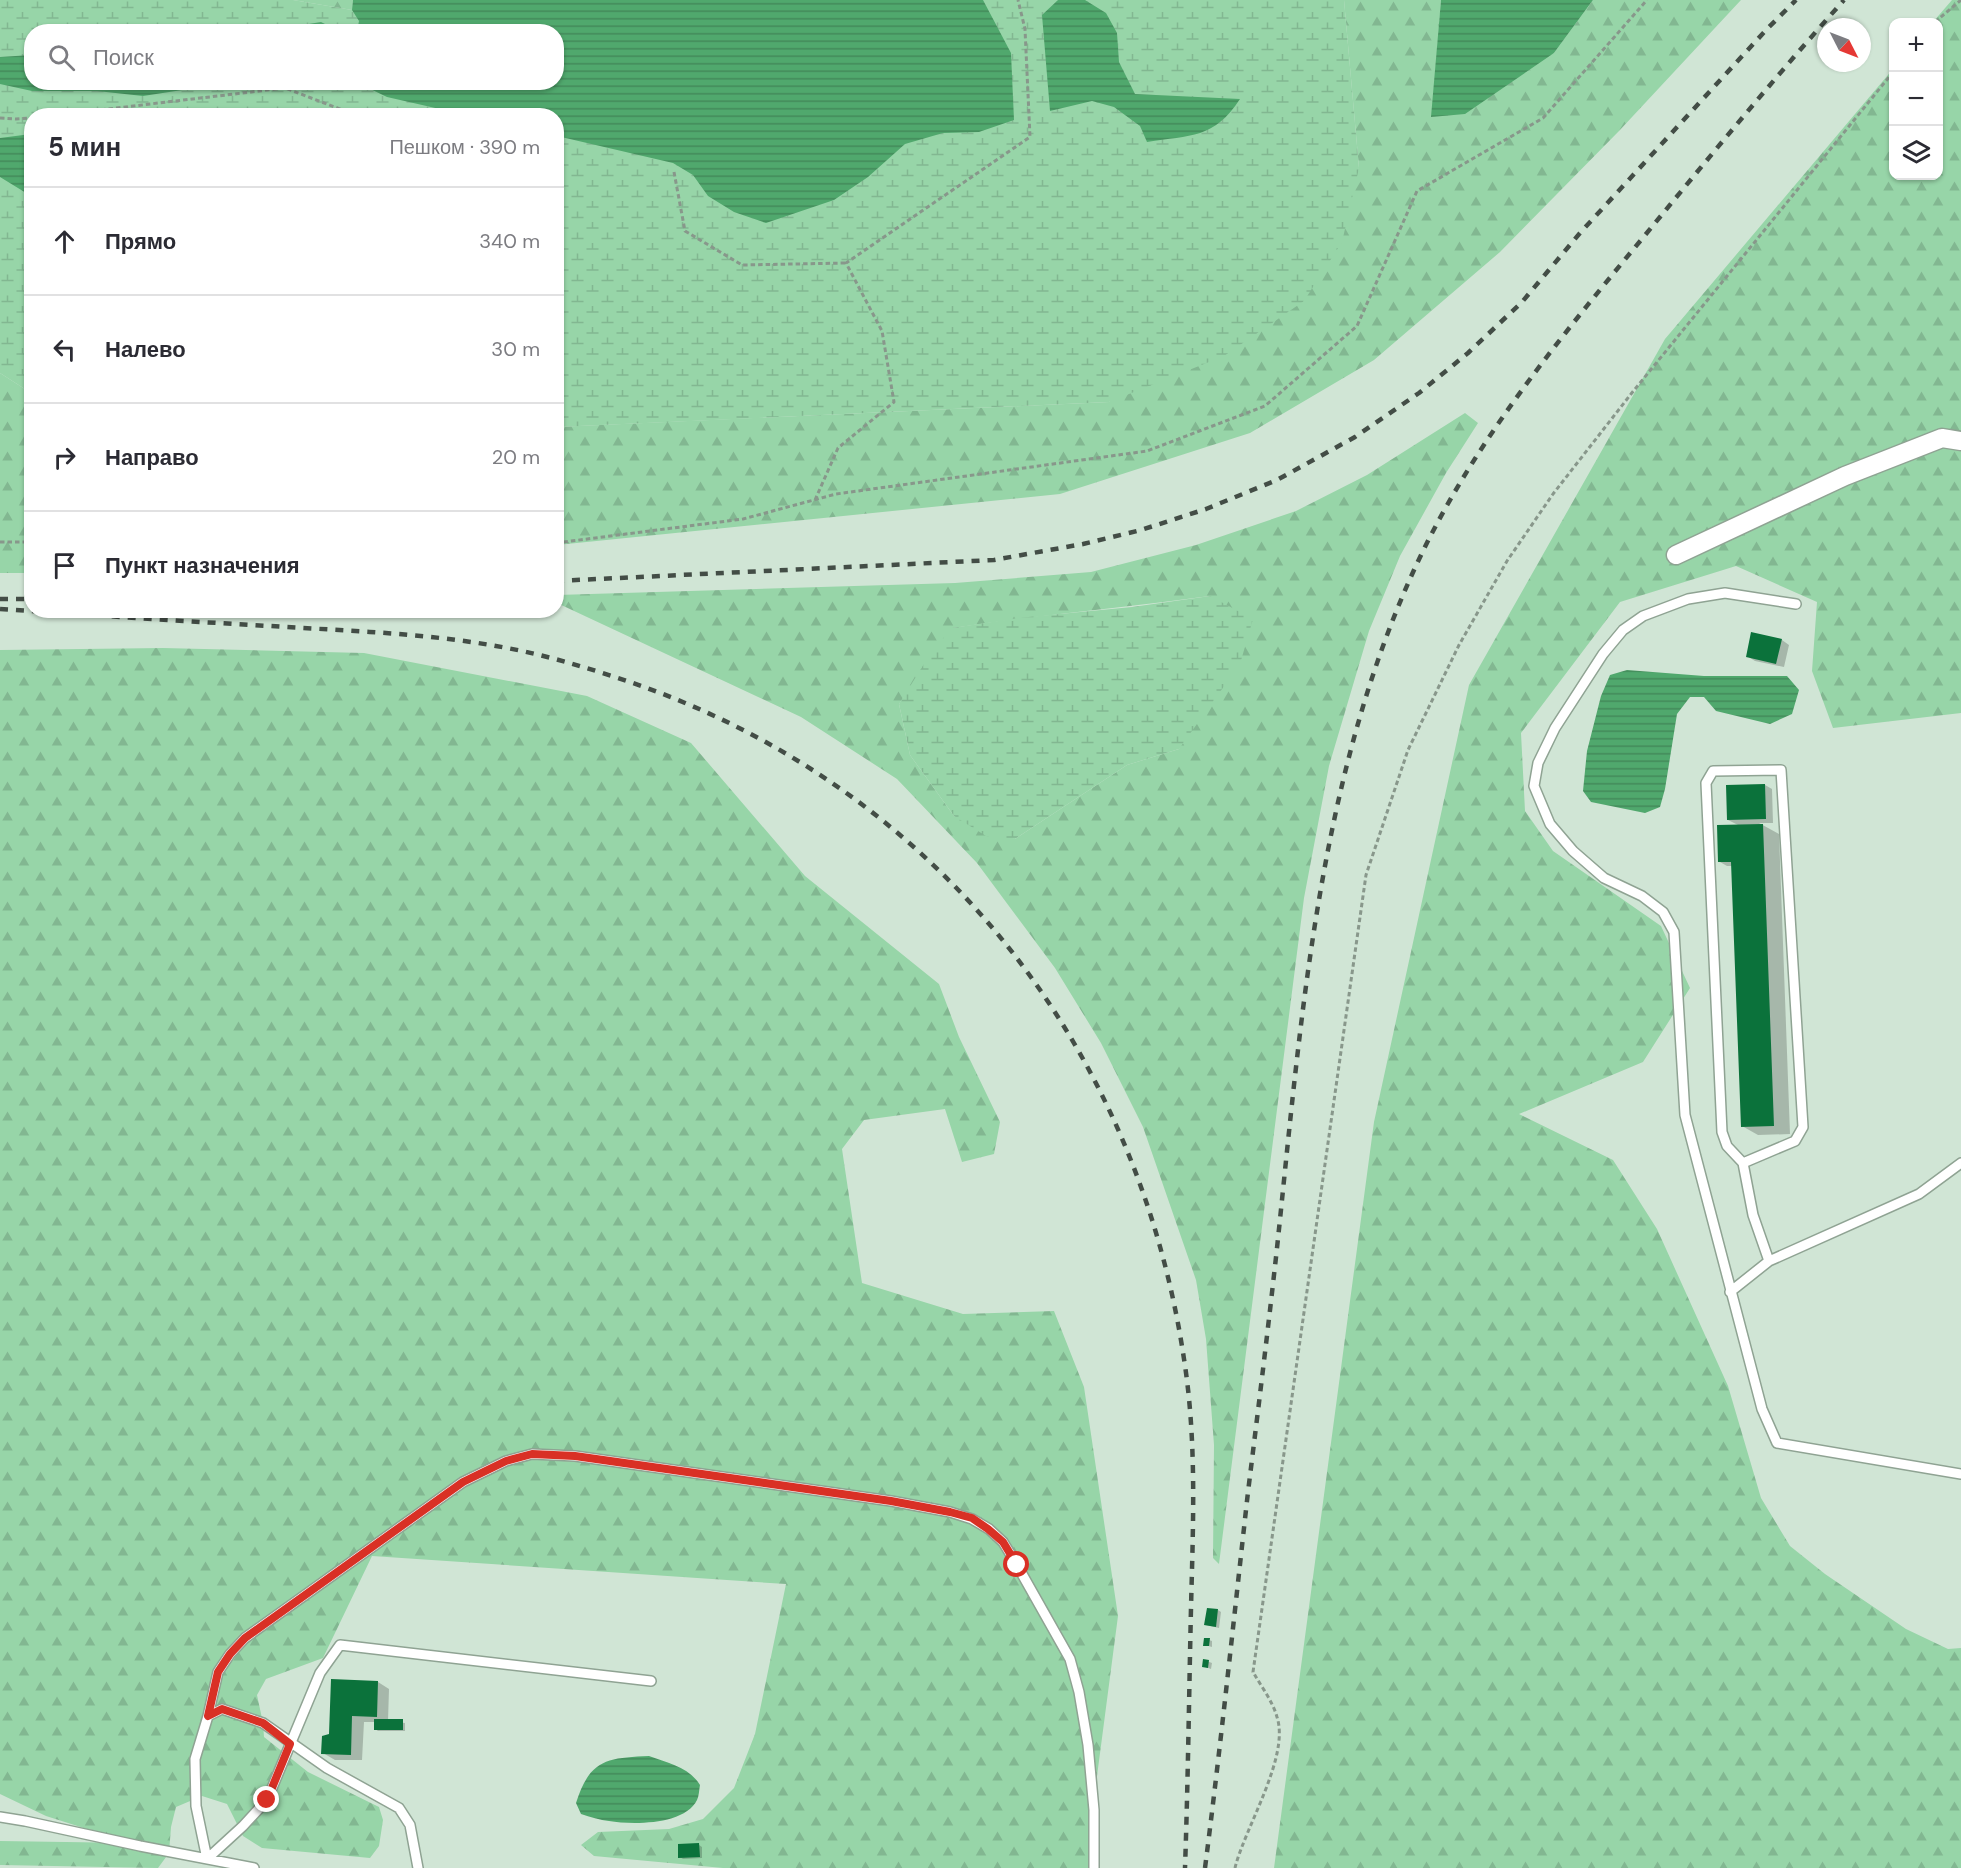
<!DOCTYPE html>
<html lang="ru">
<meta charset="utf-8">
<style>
body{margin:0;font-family:"DM Sans",sans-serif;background:#f2f2f3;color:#2b2b33}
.controls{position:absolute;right:18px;top:18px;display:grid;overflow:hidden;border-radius:12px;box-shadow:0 2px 4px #0004}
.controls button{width:54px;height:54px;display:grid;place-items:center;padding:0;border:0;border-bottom:2px solid #e1e1e2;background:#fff;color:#2b2b33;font:30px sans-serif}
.compass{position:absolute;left:1817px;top:18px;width:54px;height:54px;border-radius:50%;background:#fff;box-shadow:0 2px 4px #0004;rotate:132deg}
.stop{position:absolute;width:18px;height:18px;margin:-14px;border:4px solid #d93025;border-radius:50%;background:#fff}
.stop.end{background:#d93025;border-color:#fff;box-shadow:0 2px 6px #0008}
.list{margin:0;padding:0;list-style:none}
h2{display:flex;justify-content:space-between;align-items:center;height:78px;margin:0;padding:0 24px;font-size:26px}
h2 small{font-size:20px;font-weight:400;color:#7c7c81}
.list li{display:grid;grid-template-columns:39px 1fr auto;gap:18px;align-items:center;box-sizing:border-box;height:108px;padding:0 24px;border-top:2px solid #e1e1e2}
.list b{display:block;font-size:22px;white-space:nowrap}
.list em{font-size:20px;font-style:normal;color:#7c7c81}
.icon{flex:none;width:33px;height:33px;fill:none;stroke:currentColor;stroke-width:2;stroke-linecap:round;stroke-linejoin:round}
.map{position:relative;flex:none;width:1961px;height:1868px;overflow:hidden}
.search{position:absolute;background:#fff;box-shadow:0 2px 4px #0004;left:24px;top:24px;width:540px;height:66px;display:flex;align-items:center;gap:15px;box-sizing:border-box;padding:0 21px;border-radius:24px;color:#7c7c81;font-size:22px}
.panel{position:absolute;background:#fff;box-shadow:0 2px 4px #0004;left:24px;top:108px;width:540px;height:510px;border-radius:24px}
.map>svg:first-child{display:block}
</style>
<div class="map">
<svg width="1961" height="1868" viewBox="0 0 1961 1868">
<defs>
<pattern id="forest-firs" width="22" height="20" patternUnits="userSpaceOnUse" patternTransform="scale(1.5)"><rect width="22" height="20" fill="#97d5a8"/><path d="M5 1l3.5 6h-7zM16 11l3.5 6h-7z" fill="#82b791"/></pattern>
<pattern id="wetland-marsh" width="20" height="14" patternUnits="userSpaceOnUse" patternTransform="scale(1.5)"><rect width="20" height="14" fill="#97d5a8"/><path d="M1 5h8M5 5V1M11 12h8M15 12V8" fill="none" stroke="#82b791"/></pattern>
<pattern id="water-rules" width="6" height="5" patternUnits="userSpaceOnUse" patternTransform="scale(1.5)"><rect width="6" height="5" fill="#50a86d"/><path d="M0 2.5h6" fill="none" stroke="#438a5a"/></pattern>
</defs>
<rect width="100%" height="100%" fill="#d0e5d5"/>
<!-- forest -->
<path fill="url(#forest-firs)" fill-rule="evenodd" d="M293,0H353L352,10Z
M1344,0H1441L1432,117L1554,53L1593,0H1741L1619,131L1500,252L1374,360L1250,433L1060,494L557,545L556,427L1109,402L1359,168Z
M1952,0H1961V713L1833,728L1812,671L1817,602L1736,566L1620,602L1521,733L1525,811L1553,851L1661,926L1690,988L1643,1062L1519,1114L1613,1160L1657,1229L1728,1386L1761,1498L1790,1546L1825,1574L1906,1629L1948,1649L1961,1648V1868H1274L1374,1122L1469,685L1665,339L1893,69L1894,176H1938V22H1933Z
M0,373L31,393V573H0Z
M1465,413L1478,423L1446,473L1400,556L1369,631L1329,766L1304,898L1219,1564L1213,1558L1214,1445L1206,1339L1196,1280L1143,1127L1101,1043L1055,968L977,863L897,779L801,717L557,603V595L955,583L1091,572L1196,545L1296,511L1367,475ZM1210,596L1179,749L1127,765L1015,839L954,816L910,755L899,704L953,628C1038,615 1124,608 1210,596Z
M163,648L364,653L587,696L691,743L805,876L939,984L959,1037L1000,1122L994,1154L962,1162L945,1109L864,1120L842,1149L862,1283L963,1314L1054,1311L1084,1387L1118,1616L1094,1799L1095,1868H723L594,1856L581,1845L598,1832L669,1829L703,1819L734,1788L755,1734L786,1584L372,1556L323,1658L266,1679L257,1695L263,1723L264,1737L308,1772L379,1807L383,1820L379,1846L370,1858L262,1848L243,1836L227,1804L202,1796L176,1807L171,1827L169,1853L158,1868L0,1865V1841L131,1843L46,1816L0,1794V650Z"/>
<!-- wetland -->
<path fill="url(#wetland-marsh)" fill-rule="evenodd" d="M0,0H293L352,10L353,0H1344L1359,168L1342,242L1304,301L1224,356L1109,402L557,427L556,116H32L31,393L0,373ZM32,32H556V82H32Z
M1210,596L1253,619L1240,664L1179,749L1127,765L1015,839L986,836L954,816L910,755L899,704L932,651L952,628L1018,618L1132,607Z"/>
<!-- water -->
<path fill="url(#water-rules)" d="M353,0H983L1011,53L1014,120L979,132L943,133L905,144L868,177L834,200L766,223L734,212L708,196L693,175L673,163L557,136L556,116L466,115L387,97L358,83L556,82V32L354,31H357L359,21L352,10Z
M1058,0H1085L1106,13L1117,33L1119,62L1135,94L1240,99C1214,139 1191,135 1147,142L1140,126L1114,107L1092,101L1050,111L1042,15Z
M1441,0H1593L1554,53L1465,114L1431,117Z
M321,22L339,31H265Z
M212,25L246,31H145L161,26Z
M31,55L32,82L214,83L202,87L143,96L97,91H32L0,84V57Z
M266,108L280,115H189L195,114Z
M31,134H32L31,196L0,177V138Z
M1627,670L1704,676H1787L1799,690L1792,714L1770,724L1716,711L1704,697H1690L1677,714L1665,789L1660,807L1645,813L1591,802L1583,791L1587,751L1601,696L1610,675Z
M649,1756C668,1763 689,1767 700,1785C699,1790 699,1796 697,1800C685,1825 633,1825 609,1821C600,1820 590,1817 581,1814L576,1803C590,1759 607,1758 649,1756Z"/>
<!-- shadow -->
<path fill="#0003" d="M1782,640L1789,645L1784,667L1755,661L1747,656Z
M1765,785L1772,789L1773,823H1759L1779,834L1790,1134L1758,1135L1742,1126L1733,866H1727L1720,862L1740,826L1728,820Z
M1218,1610L1221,1612L1219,1628L1206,1625Z
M1209,1640L1212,1641V1647L1205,1645Z
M1204,1660L1212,1663L1211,1669L1203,1666Z
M378,1682L389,1689L388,1721L405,1723V1731H378L375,1729V1722H364L362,1760H335L323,1753L330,1735Z
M699,1845L702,1847V1858L683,1859L680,1857Z"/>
<!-- building -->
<path fill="#0b723b" d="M1751,632L1782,639L1776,664L1746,657Z
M1765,784L1766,819L1727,820L1726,785Z
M1763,824L1774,1126L1741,1127L1731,862H1718L1717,825Z
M1207,1608L1218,1609L1216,1627L1204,1625Z
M1204,1638H1210L1209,1646H1203Z
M1203,1659L1209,1660L1208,1668L1202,1667Z
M331,1679L378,1681L377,1717L352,1716L351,1755L321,1754L322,1736L329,1734Z
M374,1719H403V1730H374Z
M699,1843L700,1857L678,1858V1844Z"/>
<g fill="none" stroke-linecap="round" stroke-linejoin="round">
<defs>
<path id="lane" d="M1796,604L1725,593L1688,599L1643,616L1623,630L1603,654L1555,728L1538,763L1534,786L1550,824L1573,851L1604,878L1642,896L1663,912L1674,932L1685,1115L1762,1409L1777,1443L1961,1474
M1743,1163L1795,1141L1803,1127L1781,770L1713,771L1706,783L1722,1132L1727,1146L1743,1163L1753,1215L1769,1261
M1730,1292L1769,1261L1919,1194L1961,1163
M208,1716L222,1709L263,1723L327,1768L399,1808L410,1825L418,1868
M0,1817L25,1821L140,1846L254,1868
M207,1859L196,1806L195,1759L208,1716L218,1672L230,1654L245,1638L463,1482L506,1461L532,1454L575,1456L891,1501L950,1512L972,1519L989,1529L1003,1542L1017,1565L1070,1659L1079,1692L1088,1745L1094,1810V1868
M207,1859L243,1826L267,1800L320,1673L340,1645L651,1681"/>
<path id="street" d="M1676,555L1845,476L1942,438L1961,441"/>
</defs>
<!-- lane casing -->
<use href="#lane" stroke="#8fa393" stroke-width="12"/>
<!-- street casing -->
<use href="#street" stroke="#8fa393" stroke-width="21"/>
<!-- path -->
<path stroke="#88978b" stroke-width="3" stroke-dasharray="4.5 3" stroke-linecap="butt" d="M1935,22L1961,0
M49,116L285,88L358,116
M0,118L16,119L32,118
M674,172L685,231L742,265L846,263
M815,500L838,448L894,402L882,331L846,263L1030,137L1025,29L1018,0
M0,542H32
M556,543L743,519L836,494L1147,451L1265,406L1357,326L1417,191L1543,118L1647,0
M1235,1868C1245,1827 1290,1757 1277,1717C1273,1702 1261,1686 1253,1672L1366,875L1408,750L1459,645L1507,561L1553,494L1631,394L1894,71"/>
<!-- lane -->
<use href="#lane" stroke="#fff" stroke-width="9"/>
<!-- street -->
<use href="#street" stroke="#fff" stroke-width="18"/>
<!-- rail -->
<path stroke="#434d46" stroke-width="4.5" stroke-dasharray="8 8" stroke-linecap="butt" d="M556,581L994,560L1083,544L1141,530L1206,509L1277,480L1355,437L1419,393L1468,353L1522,302L1580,233L1767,29L1796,0
M0,599H32
M0,609C90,615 180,621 270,626C349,631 429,633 507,648C545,655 581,666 618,678C928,779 1136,1038 1184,1359C1197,1442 1193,1525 1191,1608C1189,1695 1188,1781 1185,1868
M1205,1868C1221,1743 1234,1617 1248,1492C1258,1411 1268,1330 1277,1248C1301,1021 1318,780 1414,570C1471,445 1559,339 1646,234C1711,155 1776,76 1844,0"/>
</g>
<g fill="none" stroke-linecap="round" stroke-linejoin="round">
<!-- route -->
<path stroke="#d93025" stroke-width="8" d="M267,1800L290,1744L263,1723L222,1709L208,1716L218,1672L230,1654L245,1638L463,1482L506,1461L532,1454L575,1456L891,1501L950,1512L972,1518L988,1529L1003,1542L1017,1565"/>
</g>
</svg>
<div class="controls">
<button>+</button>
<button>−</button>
<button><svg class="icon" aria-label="layers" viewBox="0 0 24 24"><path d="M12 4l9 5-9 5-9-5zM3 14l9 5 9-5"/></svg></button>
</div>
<svg class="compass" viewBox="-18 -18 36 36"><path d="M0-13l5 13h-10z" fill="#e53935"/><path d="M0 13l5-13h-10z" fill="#7c7c81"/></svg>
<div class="stop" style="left:1017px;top:1565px"></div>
<div class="stop end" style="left:267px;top:1800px"></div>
<div class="search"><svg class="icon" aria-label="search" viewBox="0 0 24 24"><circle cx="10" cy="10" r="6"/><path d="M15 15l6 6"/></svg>Поиск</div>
<section class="panel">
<h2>5 мин<small>Пешком · 390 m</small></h2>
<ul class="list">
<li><svg class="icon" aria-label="ahead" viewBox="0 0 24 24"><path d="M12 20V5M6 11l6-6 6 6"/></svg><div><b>Прямо</b></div><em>340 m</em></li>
<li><svg class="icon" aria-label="left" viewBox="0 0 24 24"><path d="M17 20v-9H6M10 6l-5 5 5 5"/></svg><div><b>Налево</b></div><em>30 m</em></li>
<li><svg class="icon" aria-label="right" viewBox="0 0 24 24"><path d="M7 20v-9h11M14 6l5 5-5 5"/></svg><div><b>Направо</b></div><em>20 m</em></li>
<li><svg class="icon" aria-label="arrive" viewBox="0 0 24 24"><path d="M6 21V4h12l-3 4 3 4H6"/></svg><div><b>Пункт назначения</b></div></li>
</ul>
</section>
</div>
